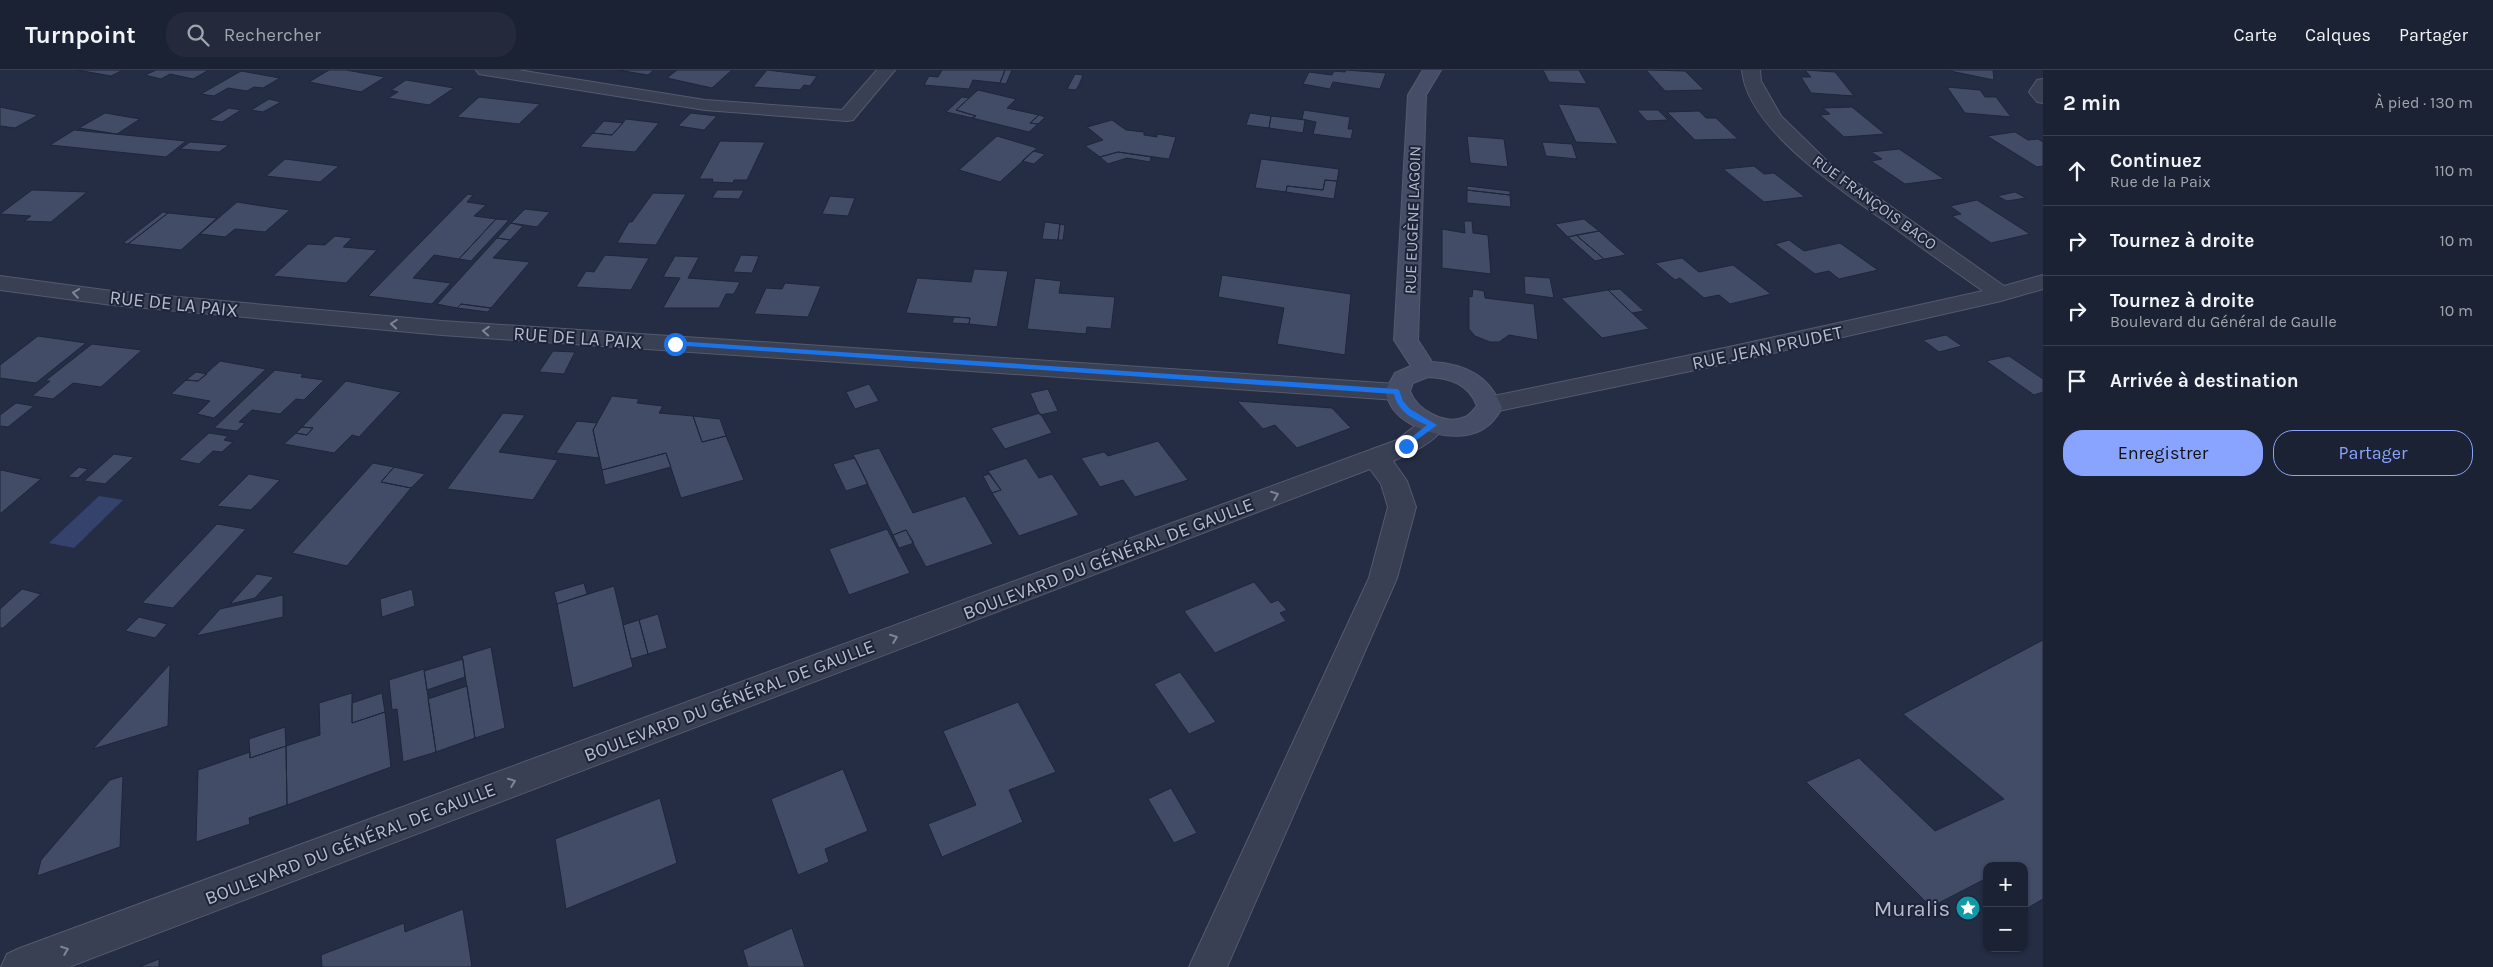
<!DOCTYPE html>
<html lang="fr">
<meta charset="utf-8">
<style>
body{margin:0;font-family:Karla,sans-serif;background:#242a3b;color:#f1f3f6}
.controls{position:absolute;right:15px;bottom:15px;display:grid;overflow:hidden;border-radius:10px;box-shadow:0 1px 4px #0004}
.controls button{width:45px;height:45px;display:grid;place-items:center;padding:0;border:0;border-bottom:1px solid #393f4e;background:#1b2233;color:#f1f3f6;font:25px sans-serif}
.stop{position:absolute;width:15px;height:15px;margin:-11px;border:4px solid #1a73e8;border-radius:50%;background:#fff}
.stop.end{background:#1a73e8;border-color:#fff;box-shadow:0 1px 5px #0008}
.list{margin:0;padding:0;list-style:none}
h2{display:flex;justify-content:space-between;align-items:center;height:65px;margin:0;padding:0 20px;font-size:21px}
h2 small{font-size:16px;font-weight:400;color:#a0a4ac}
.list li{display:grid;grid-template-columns:32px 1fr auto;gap:15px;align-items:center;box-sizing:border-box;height:70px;padding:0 20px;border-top:1px solid #393f4e}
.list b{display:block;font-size:19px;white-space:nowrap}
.list p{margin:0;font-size:16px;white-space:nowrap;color:#a0a4ac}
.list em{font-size:16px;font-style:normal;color:#a0a4ac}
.actions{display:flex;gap:10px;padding:15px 20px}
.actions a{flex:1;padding:11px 0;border:1px solid #89a4ff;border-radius:20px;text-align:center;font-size:18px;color:#89a4ff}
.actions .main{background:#89a4ff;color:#111}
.icon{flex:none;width:28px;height:28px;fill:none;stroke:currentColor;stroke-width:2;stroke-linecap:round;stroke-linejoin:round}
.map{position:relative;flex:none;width:2043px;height:897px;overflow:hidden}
header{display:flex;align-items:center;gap:30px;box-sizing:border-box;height:70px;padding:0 25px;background:#1b2233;border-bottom:1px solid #393f4e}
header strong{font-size:24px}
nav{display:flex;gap:28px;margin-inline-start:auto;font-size:18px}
.search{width:350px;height:45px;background:#242a3b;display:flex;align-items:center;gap:12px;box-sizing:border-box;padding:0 18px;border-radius:20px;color:#a0a4ac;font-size:19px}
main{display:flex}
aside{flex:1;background:#1b2233}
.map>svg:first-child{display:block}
</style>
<header>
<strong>Turnpoint</strong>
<div class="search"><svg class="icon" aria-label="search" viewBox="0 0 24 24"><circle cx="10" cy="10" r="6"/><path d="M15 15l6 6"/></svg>Rechercher</div>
<nav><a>Carte</a><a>Calques</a><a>Partager</a></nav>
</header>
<main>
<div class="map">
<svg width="2043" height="897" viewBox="0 0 2043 897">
<rect width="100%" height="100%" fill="#242d44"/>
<!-- water -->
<path fill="#35426b" d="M99,426L123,430L74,478L49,473Z"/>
<!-- building -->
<path fill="#434c66" stroke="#1f263b" d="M77,0H123L111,6Z
M156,0H209L193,9L170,4L161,9L145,5Z
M329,0H346L385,7L361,22L309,12Z
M618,0H654L648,5Z
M677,0H732L712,18L667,8Z
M767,0L817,6L810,16L804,15L800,20L753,17Z
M942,0H1005L1000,13L973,10L969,19L924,15L929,6L938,7Z
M1005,0H1012L1006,14L1000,13Z
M1346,0L1386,3L1380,19L1333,12L1330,19L1303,14L1309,2L1332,5L1334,1L1345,2Z
M1543,0H1579L1587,14L1549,12Z
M1646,0L1685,1L1704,20L1665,21Z
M1805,0L1835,2L1854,26L1811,23L1801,7H1811Z
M1950,0H1993L1994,10L1950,1Z
M241,1L280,8L263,18L254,17L247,21L228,18L214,26L201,24Z
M1075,4L1083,5L1079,15L1076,20L1067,19Z
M406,10L454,18L429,35L388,28L398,22L391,20Z
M1947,17L1980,20L1985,27H1996L2011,47L1965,43Z
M978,20L1016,29L1007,38L1039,45L1030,53L1038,54L1029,62L972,48L976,46L956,40Z
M479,27L540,34L519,54L457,47Z
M962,27L969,28L956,40L976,46L972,48L946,42Z
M269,29L281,32L263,42L251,40Z
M1558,34L1599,37L1618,74L1576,72Z
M0,37L38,45L15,58L0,56Z
M1852,37L1885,64L1844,67L1820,45L1830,44L1823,38Z
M229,38L241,40L222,52L209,50Z
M1304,40L1350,47L1348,59H1353L1351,69L1313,64L1316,52L1302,49Z
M1637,40H1658L1668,50L1647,51Z
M1699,41L1706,48H1716L1738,69L1695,70L1667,42Z
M105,43L140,49L117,64L79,58Z
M691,43L717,46L704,60L678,56Z
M1250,43L1271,46L1269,58L1246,55Z
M1039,45L1045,47L1038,54L1030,53Z
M1271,46L1305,50L1303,63L1269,58Z
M626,49L659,53L635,82L580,77L593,63L612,65Z
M1112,50L1126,60L1144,62V65L1157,67V64L1176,67L1169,89L1118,82L1100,87L1085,76L1103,70L1087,57Z
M604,51L623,53L612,65L593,63Z
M74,60L186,71L166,87L50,75Z
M2015,62L2028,70L2038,69L2043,72V96L2037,97L1987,66Z
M997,66L1037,78L1000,112L959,100Z
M1467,66L1504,69L1508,97L1470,93Z
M720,71L765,72L747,110H734L733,113L712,112L713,109H699Z
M190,72L229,75L219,82L180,79Z
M1542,72L1572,74L1577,89L1546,86Z
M1899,79L1944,109L1905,114L1871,91L1882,89L1871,82Z
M1033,81L1045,84L1034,94L1022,91Z
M1118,82L1151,87L1150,92L1127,88L1108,94L1100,87Z
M285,89L339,96L320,112L266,106Z
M1261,89L1339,99L1337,111L1325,110L1323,120L1287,116L1286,122L1255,118Z
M1754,96L1764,104L1774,103L1805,127L1764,132L1723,99Z
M1325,110L1337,111L1334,129L1286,122L1287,116L1323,120Z
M1467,116L1510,121V125L1467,120Z
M32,120L87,122L51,152L24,151L31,146L0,144Z
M717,120H744L739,129L712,128Z
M1467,120L1510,125L1511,137L1467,133Z
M2015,122L2026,128L2007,131L1997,126Z
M653,123L686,124L656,175L617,173L629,152H632Z
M468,124L473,125L467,132L486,135L474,146L496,149L459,189L434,185L413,208L451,213L432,234L368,226Z
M830,126L855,128L848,146L822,144Z
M1977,130L2030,164L1991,173L1952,146L1961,144L1950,136Z
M237,132L262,136L290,140L265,162L235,159L225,167L200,164Z
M525,139L550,142L537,157L511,153Z
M163,142L168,143L128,174L123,173Z
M168,143L217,148L181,180L128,174Z
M496,149L509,150L471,191L459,189Z
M1584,149L1599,161L1568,167L1555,154Z
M1464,151H1472L1473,163L1488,165L1491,204L1442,198V159L1465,163Z
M1045,152L1060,154L1058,170L1042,169Z
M511,153L523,156L510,170L497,168Z
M1060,154L1065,155L1063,170H1058Z
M1599,161L1612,173L1626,185L1604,189L1576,165Z
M1576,165L1604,189L1595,191L1568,167Z
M335,166L352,168L343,177L377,180L346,213L273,206L308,174L325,175Z
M497,168L510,170L493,188L530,192L491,238L461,234L457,238L437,234Z
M1789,170L1804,181L1840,173L1878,200L1839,209L1829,201L1815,204L1775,174Z
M605,185L649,188L631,220L576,217L586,201L594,202Z
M741,185L759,186L752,203L733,202Z
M675,186L699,187L688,208L740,212L734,224H726L719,238H663L680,208L663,207Z
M1682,188L1699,202L1733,195L1771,224L1730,234L1719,225L1704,228L1680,208L1675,210L1655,193Z
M974,199L1008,201L997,257L969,254L970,248L906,243L917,208L971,212Z
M1222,205L1351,224L1345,285L1277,274L1284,238L1218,227Z
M1524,206L1550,208L1554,228L1525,224Z
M1035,208L1061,211L1059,223L1115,227L1111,259L1087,257L1086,264L1027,259Z
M785,213L821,216L808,247L754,244L766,218L782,219Z
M1473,219L1484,221L1485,228L1534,234L1538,270L1509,265L1499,272H1490L1475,266L1469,259V226L1472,227Z
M1620,219L1644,241L1632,243L1608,220Z
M1608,220L1632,243L1649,259L1602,268L1561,228Z
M461,234L491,238L488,242L457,238Z
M954,247L970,248L969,254L952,253Z
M1946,265L1962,276L1939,282L1923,270Z
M38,266L86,273L36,313L0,308V295Z
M92,274L142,280L101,317L73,313L53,329L32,326L50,311H45Z
M553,281L575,282L564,304L539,302Z
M2009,286L2043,309V322L2034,325L1986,291Z
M220,291L266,299L214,348L197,344L210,331L171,324L186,310L198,311Z
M275,300L303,304L301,307L324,310L304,330L296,329L280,344L252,340L239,352L245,353L237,361L214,358Z
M196,302L207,304L198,311L186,310Z
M346,311L401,322L359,367L352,365L334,383L284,374L296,363L307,365L313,358L302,357Z
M869,314L879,331L855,339L846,322Z
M1048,319L1058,341L1040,345L1030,323Z
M612,326L639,329L637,333L663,336L659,343L693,346L702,372L726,366L744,410L681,428L666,383L602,400L593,360Z
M1237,331L1332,338L1351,358L1297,378L1275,355L1263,359Z
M16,333L34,336L8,357L0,356V345Z
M503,343L525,345L499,382L558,390L533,430L447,419Z
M1040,343L1052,363L1005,379L991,358Z
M693,346L720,349L726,366L702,372Z
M577,351L597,353L593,360L599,388L556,383Z
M302,357L313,358L307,365L296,363Z
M209,363L228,366L224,370L233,372L222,382L213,381L199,394L179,390Z
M1158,371L1188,410L1135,427L1123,410L1100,417L1081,388L1104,382L1108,386Z
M879,378L913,443L965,426L993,474L926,497L906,460L893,465L853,385Z
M666,383L671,397L605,415L602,400Z
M114,384L134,387L105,414L84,411Z
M855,388L868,414L846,421L833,394Z
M1026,388L1039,408L1052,404L1079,445L1019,466L992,423L1001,420L988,401Z
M373,393L394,397L381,412L411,418L347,496L292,483Z
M79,397L88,399L78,408L68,407Z
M394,397L425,404L411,418L381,412Z
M1,400L41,409L0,444V401Z
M249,404L280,410L251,440L217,436Z
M989,404L1001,420L992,423L983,406Z
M217,454L246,459L173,538L142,533Z
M887,459L910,503L849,525L829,479Z
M906,460L914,473L899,478L893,465Z
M257,504L274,507L255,528L230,534Z
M1254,512L1271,533L1278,530L1287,540L1280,543L1286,551L1215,583L1184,541Z
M584,513L587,524L557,534L554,522Z
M614,516L633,597L573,618L557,534Z
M22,519L41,524L3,558H0V539Z
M412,519L415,536L382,547L380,529Z
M283,525V547L196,566L220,539Z
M658,544L667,578L648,584L639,550Z
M139,547L167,554L155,568L125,561Z
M639,550L648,584L631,589L623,555Z
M2043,570V829L2024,840V796H1987V811L1985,809L1931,837L1806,712L1859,688L1935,761L2004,729L1903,644Z
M491,577L505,658L475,668L462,586Z
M463,589L465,607L427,620L424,601Z
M170,594L168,656L93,679Z
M424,599L436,682L403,692L397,639L392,640L389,610Z
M1180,602L1216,652L1189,664L1154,614Z
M467,616L475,668L436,682L428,629Z
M352,623V653L385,642L391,697L287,735L286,676L320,665L319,633Z
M382,623L385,642L352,653V633Z
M1018,632L1056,702L1009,720L1023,752L942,787L928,754L976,735L943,661Z
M285,657L286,676L250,688L249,669Z
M286,676L287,735L249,748L250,754L196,772L198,700L250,682V688Z
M843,699L868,761L825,779L829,792L798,805L771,729Z
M123,706L120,777L37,806L41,790L110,710Z
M1171,718L1197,763L1174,773L1148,729Z
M660,728L677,793L566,839L555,769Z
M463,839L472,897H322L321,885L404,853L405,862Z
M792,858L805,897H748L743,880Z
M159,889V897H139Z"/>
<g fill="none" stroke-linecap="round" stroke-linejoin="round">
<defs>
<path id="street" d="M476,0H518L705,30L842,40L877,0H895L853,50L847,51L705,40L485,5L479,4Z
M1742,0H1760L1761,11L1781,46L1829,93L2004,216L2043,205V219L2001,231L1729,293L1489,343L1480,341L1477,335L1480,329L1489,327L1729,277L1983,221C1952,199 1920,177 1889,154C1844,122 1747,60 1742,0Z
M2043,9V33L2037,32L2029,22L2037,10Z
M0,206L112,221L442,251L1397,314L1406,316L1409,322L1406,328L1397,330L442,265L112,235L0,220Z
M1433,346L1442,349L1446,355C1434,373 1412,383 1393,391L1407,411L1416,437L1397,508L1227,897H1189L1369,508L1388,437L1381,414L1370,399L69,897H1L7,884L20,878L1397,370L1424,349Z"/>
<path id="secondary" d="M1423,0H1441L1426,25L1418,270L1432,292C1466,294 1490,306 1502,338C1498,345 1491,354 1485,358C1460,375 1410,362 1393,339C1389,333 1387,327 1385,321L1395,303L1411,296L1394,270L1408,25ZM1428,307C1450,308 1469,314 1477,336C1473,340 1470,345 1465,347C1445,356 1417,340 1410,321L1413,313Z"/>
</defs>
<!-- street casing -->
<use href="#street" stroke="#545a6e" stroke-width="2"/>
<!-- secondary casing -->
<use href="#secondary" stroke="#545a6e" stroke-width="2"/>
<!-- street -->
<use href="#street" fill="#394053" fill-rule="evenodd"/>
<!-- secondary -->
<use href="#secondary" fill="#464d67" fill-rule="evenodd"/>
</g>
<!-- one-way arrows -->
<defs><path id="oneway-chevron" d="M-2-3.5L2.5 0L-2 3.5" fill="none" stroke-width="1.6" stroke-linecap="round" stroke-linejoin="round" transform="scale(1.25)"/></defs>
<g stroke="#7e8496">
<use href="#oneway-chevron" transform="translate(76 223) rotate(-172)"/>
<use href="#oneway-chevron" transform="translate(394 254) rotate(-175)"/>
<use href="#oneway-chevron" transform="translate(486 261) rotate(-176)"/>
<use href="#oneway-chevron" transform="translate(1275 425) rotate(-21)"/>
<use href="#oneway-chevron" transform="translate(894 568) rotate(-21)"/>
<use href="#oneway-chevron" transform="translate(512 712) rotate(-21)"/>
<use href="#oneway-chevron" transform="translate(65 880) rotate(-21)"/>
</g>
<!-- route -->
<path fill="#1a73e8" d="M675,271L1397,319L1399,320L1403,331L1410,339L1437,355L1406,378L1402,376L1403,374L1427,355C1412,349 1398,341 1394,324L672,275Z"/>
<!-- icons -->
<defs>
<symbol id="sight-disc" viewBox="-11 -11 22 22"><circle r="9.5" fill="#0f9aa8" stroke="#1d2439"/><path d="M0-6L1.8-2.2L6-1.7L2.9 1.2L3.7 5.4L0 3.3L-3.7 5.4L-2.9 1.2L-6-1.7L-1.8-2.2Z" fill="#fff"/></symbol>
</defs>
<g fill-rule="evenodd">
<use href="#sight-disc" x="1954" y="824" width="28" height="28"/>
</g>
<g text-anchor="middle" stroke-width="4" stroke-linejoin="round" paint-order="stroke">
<!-- far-street labels -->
<g font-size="16" fill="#b6bbcd" stroke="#1d2439">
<text transform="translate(1875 132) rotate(36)" y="6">RUE FRANÇOIS BACO</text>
<text transform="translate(1412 150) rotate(-88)" y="6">RUE EUGÈNE LAGOIN</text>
</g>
<!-- street labels -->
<g font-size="19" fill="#b6bbcd" stroke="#1d2439">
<text transform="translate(174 233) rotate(6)" y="7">RUE DE LA PAIX</text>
<text transform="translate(578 267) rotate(4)" y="7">RUE DE LA PAIX</text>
<text transform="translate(1767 277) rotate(-12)" y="7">RUE JEAN PRUDET</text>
<text transform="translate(1108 488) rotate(-21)" y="7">BOULEVARD DU GÉNÉRAL DE GAULLE</text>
<text transform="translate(729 630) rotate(-21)" y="7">BOULEVARD DU GÉNÉRAL DE GAULLE</text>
<text transform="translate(350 773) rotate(-21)" y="7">BOULEVARD DU GÉNÉRAL DE GAULLE</text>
</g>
<!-- near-poi labels -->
<g font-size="22" fill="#b6bbcd" stroke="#1d2439" text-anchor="end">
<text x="1950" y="846">Muralis</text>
</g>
</g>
</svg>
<div class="controls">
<button>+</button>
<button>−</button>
</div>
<div class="stop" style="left:675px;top:274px"></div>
<div class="stop end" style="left:1406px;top:376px"></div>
</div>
<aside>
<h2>2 min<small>À pied · 130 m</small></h2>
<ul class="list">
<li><svg class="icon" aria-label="ahead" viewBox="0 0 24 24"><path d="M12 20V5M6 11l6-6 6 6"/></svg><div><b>Continuez</b><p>Rue de la Paix</p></div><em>110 m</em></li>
<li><svg class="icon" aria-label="right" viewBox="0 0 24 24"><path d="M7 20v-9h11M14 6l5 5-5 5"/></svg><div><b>Tournez à droite</b></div><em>10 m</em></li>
<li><svg class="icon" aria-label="right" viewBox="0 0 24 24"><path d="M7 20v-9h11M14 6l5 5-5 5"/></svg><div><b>Tournez à droite</b><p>Boulevard du Général de Gaulle</p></div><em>10 m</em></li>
<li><svg class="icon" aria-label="arrive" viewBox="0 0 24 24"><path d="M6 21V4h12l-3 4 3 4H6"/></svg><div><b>Arrivée à destination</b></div></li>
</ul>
<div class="actions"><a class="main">Enregistrer</a><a>Partager</a></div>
</aside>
</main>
